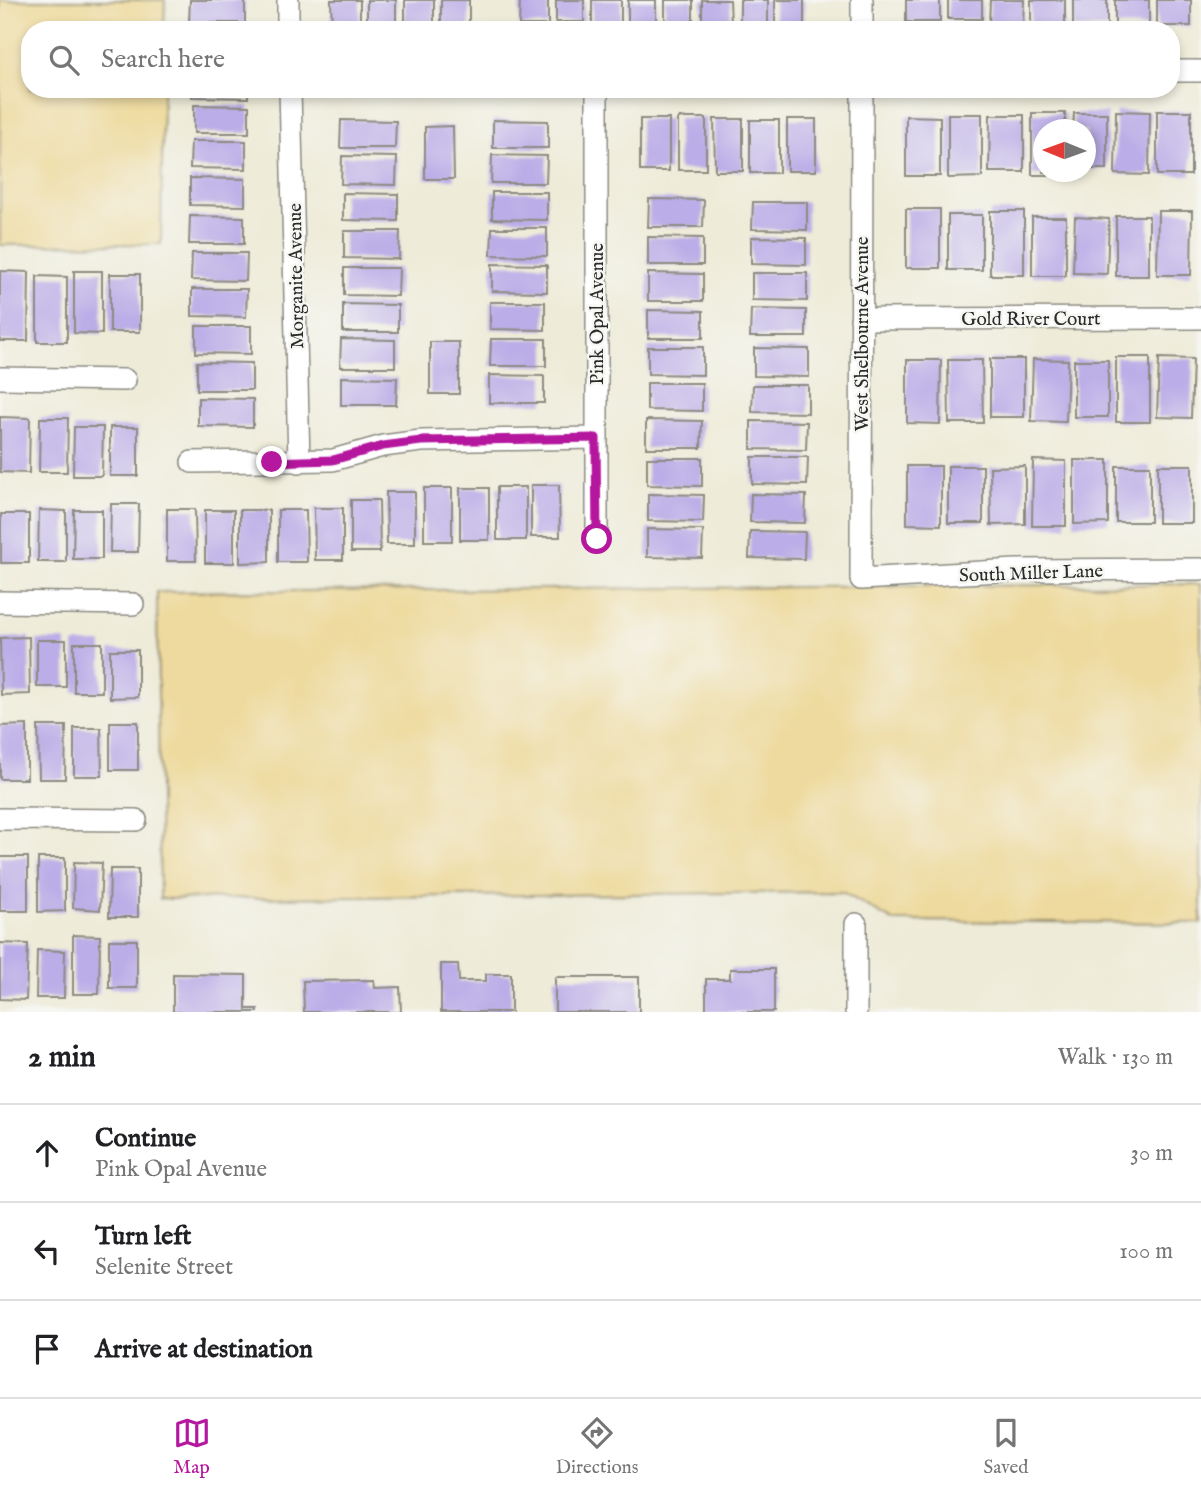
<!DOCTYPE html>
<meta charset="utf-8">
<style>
body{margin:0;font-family:"IM FELL English",serif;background:#f6f6f6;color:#202124}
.compass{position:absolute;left:1033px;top:119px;width:63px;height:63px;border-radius:50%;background:#fff;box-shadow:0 4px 10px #0003;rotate:271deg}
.stop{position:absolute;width:21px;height:21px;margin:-16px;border:5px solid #b5179e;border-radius:50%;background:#fff}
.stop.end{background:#b5179e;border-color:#fff;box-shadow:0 2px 7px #0008}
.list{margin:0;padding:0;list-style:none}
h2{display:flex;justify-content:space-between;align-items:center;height:91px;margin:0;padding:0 28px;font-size:30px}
h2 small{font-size:23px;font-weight:400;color:#757577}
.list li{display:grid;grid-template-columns:46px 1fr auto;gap:21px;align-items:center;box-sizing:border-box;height:98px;padding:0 28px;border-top:2px solid #e0e0e0}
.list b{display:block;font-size:26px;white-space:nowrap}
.list p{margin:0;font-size:23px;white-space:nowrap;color:#757577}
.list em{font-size:23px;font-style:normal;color:#757577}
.icon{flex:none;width:38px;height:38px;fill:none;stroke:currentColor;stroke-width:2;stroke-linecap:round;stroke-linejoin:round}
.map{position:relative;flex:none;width:1201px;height:1012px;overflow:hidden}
.search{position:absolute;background:#fff;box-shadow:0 4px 10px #0003;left:21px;right:21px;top:21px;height:77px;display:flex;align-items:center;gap:18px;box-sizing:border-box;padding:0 24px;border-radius:28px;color:#757577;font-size:26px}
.sheet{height:385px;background:#fff}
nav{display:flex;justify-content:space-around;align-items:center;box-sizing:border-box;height:98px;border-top:2px solid #e0e0e0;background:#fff;font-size:19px;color:#757577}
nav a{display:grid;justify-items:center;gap:4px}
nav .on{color:#b5179e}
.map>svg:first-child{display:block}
</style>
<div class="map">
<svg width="1201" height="1012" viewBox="0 0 1201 1012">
<rect width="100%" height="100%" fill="#f6f6f2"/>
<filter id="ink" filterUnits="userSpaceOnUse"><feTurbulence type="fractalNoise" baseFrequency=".0143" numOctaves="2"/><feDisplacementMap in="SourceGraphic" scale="14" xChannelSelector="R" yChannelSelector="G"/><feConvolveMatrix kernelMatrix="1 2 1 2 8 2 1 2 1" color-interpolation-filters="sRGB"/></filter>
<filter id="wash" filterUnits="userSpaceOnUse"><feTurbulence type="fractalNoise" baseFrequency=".00686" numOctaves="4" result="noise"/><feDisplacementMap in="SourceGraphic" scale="28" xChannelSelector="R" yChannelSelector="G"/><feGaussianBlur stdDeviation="1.57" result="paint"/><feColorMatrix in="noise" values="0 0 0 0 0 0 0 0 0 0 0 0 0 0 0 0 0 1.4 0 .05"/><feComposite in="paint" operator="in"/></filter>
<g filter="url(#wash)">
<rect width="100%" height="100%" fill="#eeebd8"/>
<!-- sand -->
<path fill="#eeda9e" stroke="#8c8264" stroke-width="2" d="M0,0H165L164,30H30V89H163L161,244L0,245Z
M1201,584V923L893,921L842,892L160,899L157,592Z"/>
<g id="blocks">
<!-- building -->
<path fill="#bbade7" d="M190,0H245V23H189Z
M331,0H360V30L332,29Z
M367,0H396V30H367Z
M405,0H434V27H405Z
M441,0H469V27H441Z
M520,0H548V25H519Z
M556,0H584V22H556Z
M592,0H621V24L592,25Z
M628,0H656V24H628Z
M665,0H693V22H665Z
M702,0H730L731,24L702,23Z
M740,0H768V24H740Z
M775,0H804V25H775Z
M906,0H940V22H906Z
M948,0H982V19H948Z
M990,0H1024L1023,27L989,26Z
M1031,0H1065V28H1031Z
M1073,0H1107V28H1073Z
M1115,0H1149V27L1115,26Z
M1157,0H1191V26H1157Z
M193,89H248V98L192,97Z
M194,105L249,106V133H194Z
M1116,111L1150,112L1149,175L1115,174Z
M1157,111H1191V175H1157Z
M1032,113H1065V130H1044V172H1065V175H1032Z
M1074,113H1107V169H1086V130H1073Z
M948,114H982V177L948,178Z
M990,115H1024V172H989Z
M906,116L940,117V176H906Z
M678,118H706V170H678Z
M640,119H669V171H640Z
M714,119H743V171H715Z
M787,119H816V171H787Z
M341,120L396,121L395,148H340Z
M493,120L548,121V148H493Z
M750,120H779V173H750Z
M453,126L454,179H425V127Z
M191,141H246V169L190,168Z
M492,155L547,156L546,183H491Z
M342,156L397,157L396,185L341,184Z
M190,178L245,179V206L190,205Z
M492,192H547V220L492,219Z
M343,193L398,194V221L343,220Z
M649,199L704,200L703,227H648Z
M753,202H807V230L752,229Z
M906,209H940V268H906Z
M990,211H1024V275H990Z
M1158,211H1192L1191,275H1157Z
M948,215H982V270H948Z
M190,216L244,217V244H189Z
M1116,216H1149V276H1116Z
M1032,217H1066V276H1032Z
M1075,217L1109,219L1107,274L1073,273Z
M492,228H547V256L491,255Z
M344,231H400L399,259L344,258Z
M648,237L703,238V265H648Z
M751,237L806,238V265L751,264Z
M192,253H247L246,281L191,280Z
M492,264L547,265V292L492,291Z
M344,268H399L398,296L344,295Z
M0,271L29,272L28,341H0Z
M74,271H102V334L74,333Z
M648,273L703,274V301H648Z
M752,273H807V301L752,300Z
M110,274H140V332H110Z
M37,276L67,277V342H37Z
M192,289H247L246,317L192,316Z
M490,302H545V330L490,329Z
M343,304L398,305V332H343Z
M751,309L806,310V337H750Z
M648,310L703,311V338H648Z
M196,326H251V354L196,353Z
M341,339L395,340V367H340Z
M491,339H546V366H490Z
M430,342H459V394H430Z
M648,347H703V375L648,374Z
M754,348L809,349V377L754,376Z
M1116,357H1150V422H1116Z
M1159,358L1193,359L1191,418L1157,417Z
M990,359H1024V417H990Z
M1033,359L1068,360L1066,422L1031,421Z
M907,360H941L940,424L907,423Z
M948,360H982L983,423H949Z
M1074,360H1108V417H1074Z
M197,362L252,363V390H197Z
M489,375L544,376V403H489Z
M341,377L397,378L396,405H341Z
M647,383H702V411L647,410Z
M753,385H808V413L752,412Z
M198,398L253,399V427L198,426Z
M0,417L30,418L29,473L0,472Z
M40,418H68L67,472H39Z
M646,420L702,421L701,448H646Z
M751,421L807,422L806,450L751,449Z
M74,427H103L102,476H73Z
M110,427H138V476H110Z
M752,457H808L807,485L752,484Z
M647,458H702V486L647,485Z
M1033,460L1066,461V526H1032Z
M1074,460H1108V523L1074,524Z
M1158,465H1192V523H1158Z
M907,466H941V525L907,524Z
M948,466H983V523H948Z
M1025,466V524L991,525L990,467Z
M1116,466H1150V522H1116Z
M531,485H559L560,537H531Z
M497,487H526V540H497Z
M424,488H452V541H424Z
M460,488H489V540H460Z
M386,492H415V544H387Z
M648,494L704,495L703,522L648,521Z
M751,494L806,495L805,523L750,522Z
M351,500H379L380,552H351Z
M111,504H139L138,552H110Z
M314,508H343V560H315Z
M167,509H195L196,561H167Z
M39,510L66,511V562H38Z
M74,510H102V559H73Z
M205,510H234V563H205Z
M240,510H269V562L240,563Z
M278,510H306L307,562H278Z
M1,514H29V563H1Z
M647,529L703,530L702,558L647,557Z
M750,531L805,532L804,559L749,558Z
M29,637L30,694L1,695L0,638Z
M37,640H66V687H37Z
M74,643H102V692H74Z
M110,650H138V697L110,698Z
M110,722H138V770H110Z
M27,725V779H0V726Z
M38,726H66L65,779H39Z
M74,728H101L102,776H74Z
M0,857H28V911H0Z
M38,858H65V911L38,912Z
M74,862L102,863L100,910L73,908Z
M110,869H138V917H109Z
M73,935L100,936L99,994H73Z
M109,940H137V988H109Z
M0,943L28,944L26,1000L0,999Z
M37,950L65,951L64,998H36Z
M441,964H458L459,981H486V974H511V1012H441Z
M730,969H774V1012H706V979H730Z
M173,974L246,975V1009H258V1012H173Z
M555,977H639V1012H555Z
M374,980L375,988L400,987L401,1012H304L303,981Z"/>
</g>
</g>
<g filter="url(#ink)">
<use href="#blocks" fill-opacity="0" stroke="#8c8b82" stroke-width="2"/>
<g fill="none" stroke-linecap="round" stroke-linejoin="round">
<defs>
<path id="street" d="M288,0V30
M862,30V0
M1171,71H1201
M290,89L299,462
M862,89L861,579L1016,570L1201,569
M861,319L1201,318
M0,378L125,380
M192,462L333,460L383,446L421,441L596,438
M597,539V89
M0,602L133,604
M0,819L136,820
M856,1012V924"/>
</defs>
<!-- street casing -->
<use href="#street" stroke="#8c8b82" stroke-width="24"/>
<!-- street -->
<use href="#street" stroke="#fff" stroke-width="21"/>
</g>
</g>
<g fill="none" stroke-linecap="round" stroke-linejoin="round" filter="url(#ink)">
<!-- route -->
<path stroke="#b5179e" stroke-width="9" d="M272,462L333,460L383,446L421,441L596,438L597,539"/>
</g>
<g text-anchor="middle" stroke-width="5" stroke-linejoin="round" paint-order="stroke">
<!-- street labels -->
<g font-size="19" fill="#2b2b2b" stroke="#f6f6f2">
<text transform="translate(295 276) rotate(-91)" y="7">Morganite Avenue</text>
<text transform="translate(596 314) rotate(-90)" y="7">Pink Opal Avenue</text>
<text x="1031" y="325">Gold River Court</text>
<text transform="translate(861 334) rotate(-90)" y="7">West Shelbourne Avenue</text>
<text transform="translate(1031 572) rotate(-2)" y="7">South Miller Lane</text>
</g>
</g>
</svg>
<svg class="compass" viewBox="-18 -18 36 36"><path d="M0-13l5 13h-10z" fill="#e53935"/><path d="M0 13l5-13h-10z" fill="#757577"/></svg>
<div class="stop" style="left:597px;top:539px"></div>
<div class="stop end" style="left:272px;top:462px"></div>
<div class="search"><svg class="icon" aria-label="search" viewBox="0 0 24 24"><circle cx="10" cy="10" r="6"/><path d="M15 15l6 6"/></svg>Search here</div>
</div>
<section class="sheet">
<h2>2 min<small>Walk · 130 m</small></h2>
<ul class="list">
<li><svg class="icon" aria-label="ahead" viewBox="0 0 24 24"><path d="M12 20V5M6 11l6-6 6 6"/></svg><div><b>Continue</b><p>Pink Opal Avenue</p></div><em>30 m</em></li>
<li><svg class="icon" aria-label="left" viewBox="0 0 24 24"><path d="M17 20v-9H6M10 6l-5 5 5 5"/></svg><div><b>Turn left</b><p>Selenite Street</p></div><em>100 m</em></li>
<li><svg class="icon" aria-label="arrive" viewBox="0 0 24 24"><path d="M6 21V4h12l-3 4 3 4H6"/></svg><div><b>Arrive at destination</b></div></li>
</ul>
</section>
<nav>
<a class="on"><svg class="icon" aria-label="map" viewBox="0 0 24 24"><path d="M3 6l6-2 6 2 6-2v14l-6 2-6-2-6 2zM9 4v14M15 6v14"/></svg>Map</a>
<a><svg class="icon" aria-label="directions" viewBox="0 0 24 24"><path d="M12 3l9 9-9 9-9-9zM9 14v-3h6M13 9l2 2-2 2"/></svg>Directions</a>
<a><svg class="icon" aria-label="saved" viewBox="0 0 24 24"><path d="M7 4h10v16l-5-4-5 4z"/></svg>Saved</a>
</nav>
